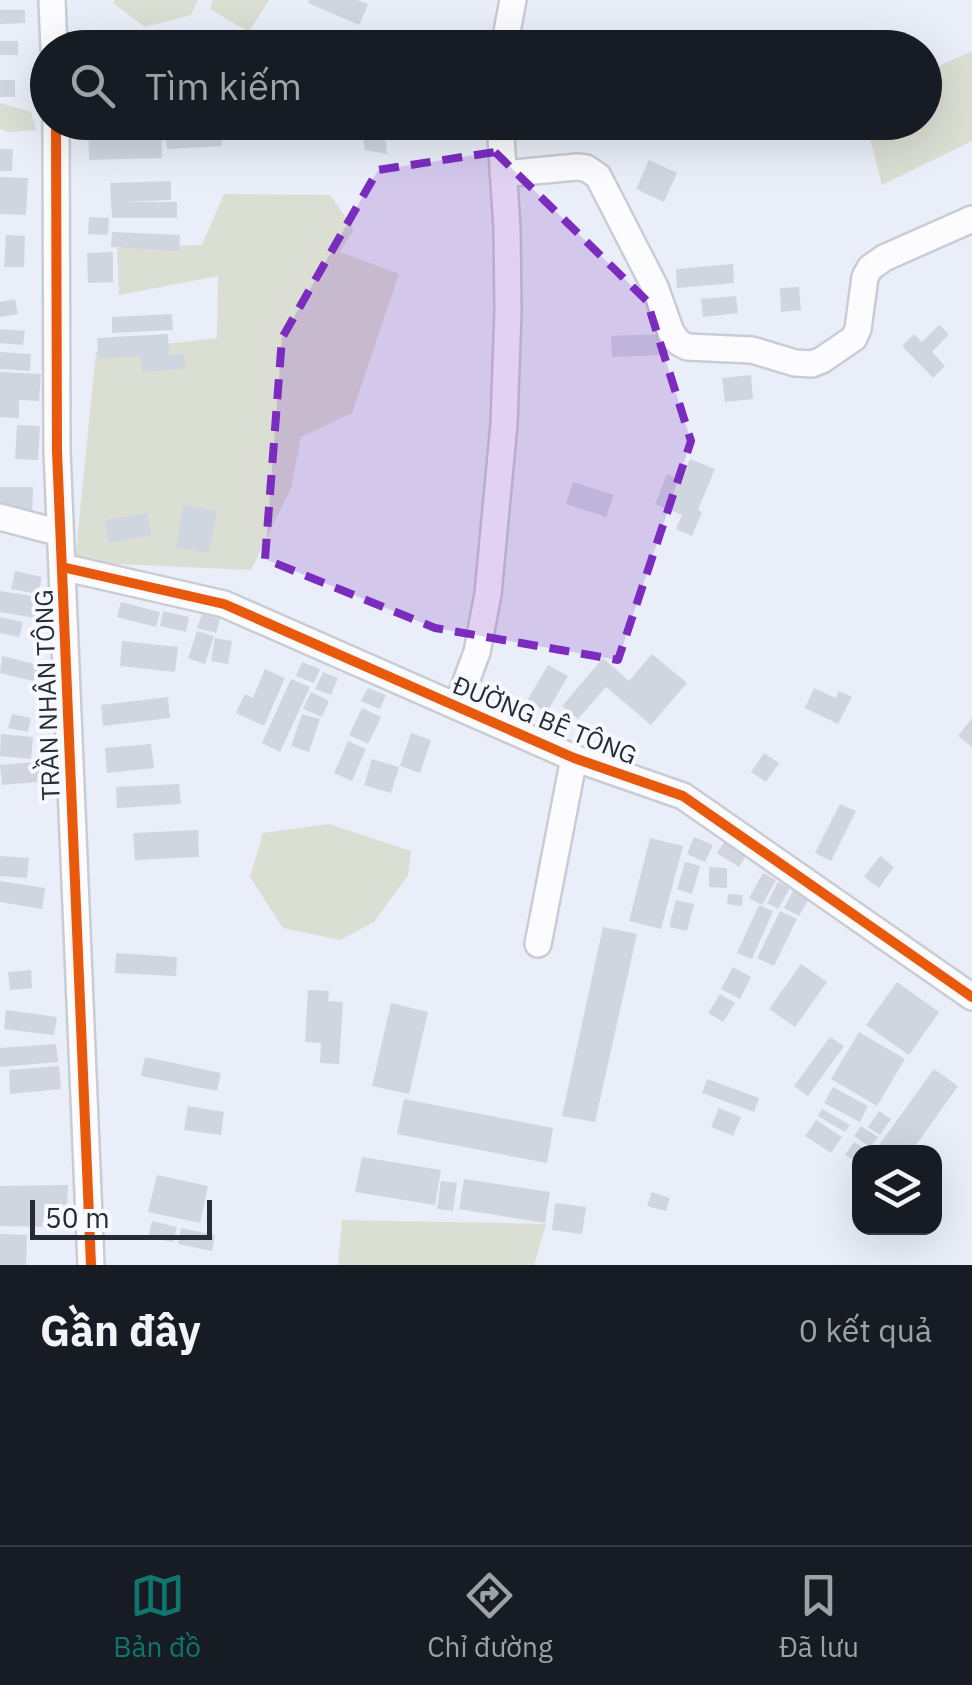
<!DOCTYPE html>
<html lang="vi">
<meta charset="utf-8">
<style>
body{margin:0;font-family:"IBM Plex Sans",sans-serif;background:#20242c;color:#f1f3f6}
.controls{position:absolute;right:30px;bottom:30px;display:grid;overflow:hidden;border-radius:20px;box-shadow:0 10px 40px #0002}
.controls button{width:90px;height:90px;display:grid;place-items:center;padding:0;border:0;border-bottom:2px solid #363941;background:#171b24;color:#f1f3f6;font:50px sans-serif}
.scale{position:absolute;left:30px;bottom:25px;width:182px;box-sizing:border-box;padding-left:10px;border:5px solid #272c34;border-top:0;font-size:28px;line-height:35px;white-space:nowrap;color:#272c34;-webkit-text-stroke:8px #f7f9fe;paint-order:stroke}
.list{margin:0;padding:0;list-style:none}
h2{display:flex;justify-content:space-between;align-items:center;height:130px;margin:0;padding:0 40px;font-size:42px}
h2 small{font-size:32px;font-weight:400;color:#9ea1a6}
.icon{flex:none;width:55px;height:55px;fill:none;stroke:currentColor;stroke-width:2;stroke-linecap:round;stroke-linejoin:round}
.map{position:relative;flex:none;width:972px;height:1265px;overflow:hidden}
.search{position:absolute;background:#171b24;box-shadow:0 10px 40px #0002;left:30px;right:30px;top:30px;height:110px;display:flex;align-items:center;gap:25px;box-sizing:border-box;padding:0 35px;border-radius:55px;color:#9ea1a6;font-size:38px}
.sheet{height:280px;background:#171b24}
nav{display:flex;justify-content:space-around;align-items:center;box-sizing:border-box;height:140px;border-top:2px solid #363941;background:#171b24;font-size:28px;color:#9ea1a6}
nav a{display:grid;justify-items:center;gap:5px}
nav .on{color:#0f766e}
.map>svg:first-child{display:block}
</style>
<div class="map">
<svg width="972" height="1265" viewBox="0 0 972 1265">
<rect width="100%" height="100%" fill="#e9eef8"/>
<!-- green -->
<path fill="#dbded3" d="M115,0H198L191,15L145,27L113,3Z
M213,0H269L249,32L210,9Z
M972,51V141L882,185L866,123L924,122L925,72Z
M0,103L31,112L36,130L8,132L0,129Z
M224,194L330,195L354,229L340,252L399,274L352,413L301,437L291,488L251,570L75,562L96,352L217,338L218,276L119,295L117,248L202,245Z
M329,824L411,851L408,875L374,922L340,940L283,928L250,877L263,833Z
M342,1220L546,1224L534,1265H338Z"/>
<!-- building -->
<path fill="#d0d6e0" d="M309,0H357L368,4L359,25L308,3Z
M0,10H25V23L0,24Z
M0,41H18V55H0Z
M0,80H15V97H0Z
M88,122H161L162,158L89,160Z
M165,122H221L222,146L167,149Z
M363,138L386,141L387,154L365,150Z
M0,149H13L12,171H0Z
M649,160L677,173L664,202L636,189Z
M0,177L28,178L26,215L0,214Z
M171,181V200L126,202H177V218H112L110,183Z
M89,217L109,218L108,235L88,234Z
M112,232L180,235L179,251L111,247Z
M6,235L25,236L24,267H4Z
M113,252V282L88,283L87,253Z
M733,264L734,283L677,288L676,269Z
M799,287L801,310L781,312L780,288Z
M736,296L738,313L703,317L701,299Z
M15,299L18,314L0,317V302Z
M172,314L173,330L112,333V317Z
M939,325L949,334L932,352L945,366L933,378L902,346L914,334L922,342Z
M0,329L25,331L23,345L0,343Z
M168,334L169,355L184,354L185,369L142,372L141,356L98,359L97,338Z
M661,334L662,355L612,357L611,336Z
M0,352L31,354L30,371L0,369Z
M0,372L41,374L39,401L19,400V418L0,417Z
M751,375L753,399L725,402L722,378Z
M17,425L40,426L38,460L15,459Z
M690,459L715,469L698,510L702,512L692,536L676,529L682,515L655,504L667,474L681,480Z
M573,482L614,495L606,517L566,504Z
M0,487H33L32,524H0Z
M183,505L217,511L209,553L176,548Z
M147,513L151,535L109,543L104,520Z
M15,571L42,577L38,594L11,589Z
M0,591L46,598L42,619L0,612Z
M121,602L160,612L156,627L117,617Z
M163,611L189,617L186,632L160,626Z
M202,614L220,619L216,633L197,628Z
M0,617L23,622L19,637L0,633Z
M197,631L214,636L205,664L188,658Z
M215,638L232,641L228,664L211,661Z
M122,641L178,647L175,672L120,666Z
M652,654L687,683L651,725L606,687L578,719L562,706L603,658L629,681Z
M2,656L54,669L50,685L0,673Z
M302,662L320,669L314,683L296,676Z
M548,665L568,676L547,712L527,701Z
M265,669L285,678L264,726L236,713L245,694L253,698Z
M323,672L338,678L331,695L315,689Z
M291,679L310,687L280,752L262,743Z
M368,688L386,695L380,709L361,701Z
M814,688L836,698L839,691L852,697L838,724L805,708Z
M311,692L329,701L322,717L303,709Z
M168,697L170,718L103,726L101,705Z
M362,708L381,717L368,744L349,735Z
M12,714L31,718L28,732L8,728Z
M302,714L320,719L309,752L291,746Z
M972,718V747L958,736Z
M411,733L431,740L420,773L400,766Z
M1,734L33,737L31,759L0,756Z
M348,741L366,749L352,781L334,773Z
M151,744L154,768L107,773L105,748Z
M764,753L779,763L766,782L751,772Z
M372,759L399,767L391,793L364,785Z
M48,761L49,781L2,785L0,765Z
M179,784L181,804L117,808L116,787Z
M840,804L856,811L831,861L815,853Z
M198,830L199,857L135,860L133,833Z
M694,837L713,845L705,862L687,854Z
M650,838L683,846L661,929L629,921Z
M726,839L748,852L739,867L717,853Z
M0,856L29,858L27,878L0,876Z
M880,856L894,867L879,888L864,877Z
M685,862L700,866L692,894L677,889Z
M709,867L727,868V888L709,887Z
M763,873L776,880L762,905L749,898Z
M0,881L45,888L42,909L0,902Z
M778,882L790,888L778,909L767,903Z
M794,889L810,897L799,916L784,908Z
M728,894L743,895L742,906L727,904Z
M676,900L694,904L687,931L669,927Z
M759,905L773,911L752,959L737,953Z
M780,911L797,919L774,966L757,958Z
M603,927L637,934L595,1122L562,1116Z
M116,953L177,957L176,976L115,973Z
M801,964L827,982L795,1027L769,1009Z
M733,967L751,977L740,999L721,989Z
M31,970L32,988L10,990L8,972Z
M897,982L939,1012L909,1055L866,1025Z
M308,990L329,991L328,1001L343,1002L339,1064L320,1063L321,1043L305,1042Z
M720,994L735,1003L723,1022L708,1013Z
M391,1003L428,1012L409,1094L372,1086Z
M6,1010L57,1017L54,1035L4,1029Z
M859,1032L905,1059L877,1106L831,1079Z
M830,1037L844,1046L808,1096L794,1086Z
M56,1044L58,1062L0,1067V1048Z
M145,1057L221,1073L217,1091L141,1076Z
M59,1066L61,1089L10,1094L9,1070Z
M934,1069L958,1086L911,1152H874Z
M707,1079L759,1098L754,1112L702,1093Z
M833,1087L868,1106L860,1122L824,1103Z
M404,1099L553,1128L547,1163L397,1134Z
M188,1106L224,1112L221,1135L184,1130Z
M719,1108L741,1117L733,1136L711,1127Z
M822,1109L850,1125L845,1132L818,1116Z
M879,1111L891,1119L880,1135L868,1127Z
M816,1120L842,1137L831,1153L805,1136Z
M861,1126L878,1137L870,1147L854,1136Z
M854,1142L870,1152H860V1164L845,1155Z
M362,1157L441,1170L435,1205L355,1192Z
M157,1175L208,1186L200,1223L148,1212Z
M464,1179L550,1192L545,1223L459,1209Z
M441,1181L457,1183L453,1211L437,1209Z
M68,1185L66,1227L0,1226V1186Z
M652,1192L670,1198L666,1211L647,1206Z
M555,1203L586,1207L582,1234L552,1230Z
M152,1221L177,1227L173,1242L148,1237Z
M181,1228L215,1235L212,1251L178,1244Z
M0,1234L27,1235L26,1265H0Z"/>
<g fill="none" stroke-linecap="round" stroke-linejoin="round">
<defs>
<path id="minor" d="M52,0L54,48
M504,48L513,0
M56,122L57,451L91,1265
M503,174L577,167L586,168L598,176L655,287L671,332L678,342L687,347L752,350L795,363L812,364L822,360L854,338L858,329L865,277L870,268L884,258L972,219
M0,517L60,533
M62,567L224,604L574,758L683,796L972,997
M457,706L477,652L488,594L504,424L508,311L507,228L500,122
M538,944L574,758"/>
</defs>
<!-- minor casing -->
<use href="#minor" stroke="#c8ccd4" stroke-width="30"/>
<!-- minor -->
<use href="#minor" stroke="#fcfcfe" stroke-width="25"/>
<defs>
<path id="cycleway" d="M56,122L57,451L91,1265
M62,567L224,604L574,758L683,796L972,997"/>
</defs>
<!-- cycleway casing -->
<use href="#cycleway" stroke="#f7f9fe" stroke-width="16"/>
<!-- cycleway -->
<use href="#cycleway" stroke="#e8590c" stroke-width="10"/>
</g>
<!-- marked area -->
<path fill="#7b2cbf" fill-opacity="0.2" stroke="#7b2cbf" stroke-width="8" stroke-dasharray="20 12" stroke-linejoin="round" d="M495,152L647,301L691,441L618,660L435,628L265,559L282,338L378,170Z"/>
<g text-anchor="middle" stroke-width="8" stroke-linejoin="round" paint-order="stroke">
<!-- street labels -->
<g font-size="25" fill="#272c34" stroke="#f7f9fe">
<text transform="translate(47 695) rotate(-92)" y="9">TRẦN NHÂN TÔNG</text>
<text transform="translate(545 720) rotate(22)" y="9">ĐƯỜNG BÊ TÔNG</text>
</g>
</g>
</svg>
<div class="controls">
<button><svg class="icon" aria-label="layers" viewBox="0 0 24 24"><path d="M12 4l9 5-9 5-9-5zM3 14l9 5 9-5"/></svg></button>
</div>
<div class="scale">50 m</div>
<div class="search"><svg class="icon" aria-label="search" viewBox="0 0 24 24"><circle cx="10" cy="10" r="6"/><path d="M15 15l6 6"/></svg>Tìm kiếm</div>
</div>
<section class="sheet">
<h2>Gần đây<small>0 kết quả</small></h2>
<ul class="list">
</ul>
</section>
<nav>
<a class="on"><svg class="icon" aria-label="map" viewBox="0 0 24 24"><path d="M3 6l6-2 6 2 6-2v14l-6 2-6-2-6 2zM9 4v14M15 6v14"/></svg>Bản đồ</a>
<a><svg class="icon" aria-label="directions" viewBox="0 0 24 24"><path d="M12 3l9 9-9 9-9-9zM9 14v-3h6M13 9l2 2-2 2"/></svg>Chỉ đường</a>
<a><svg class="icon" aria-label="saved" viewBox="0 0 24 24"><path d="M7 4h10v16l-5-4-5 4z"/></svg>Đã lưu</a>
</nav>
